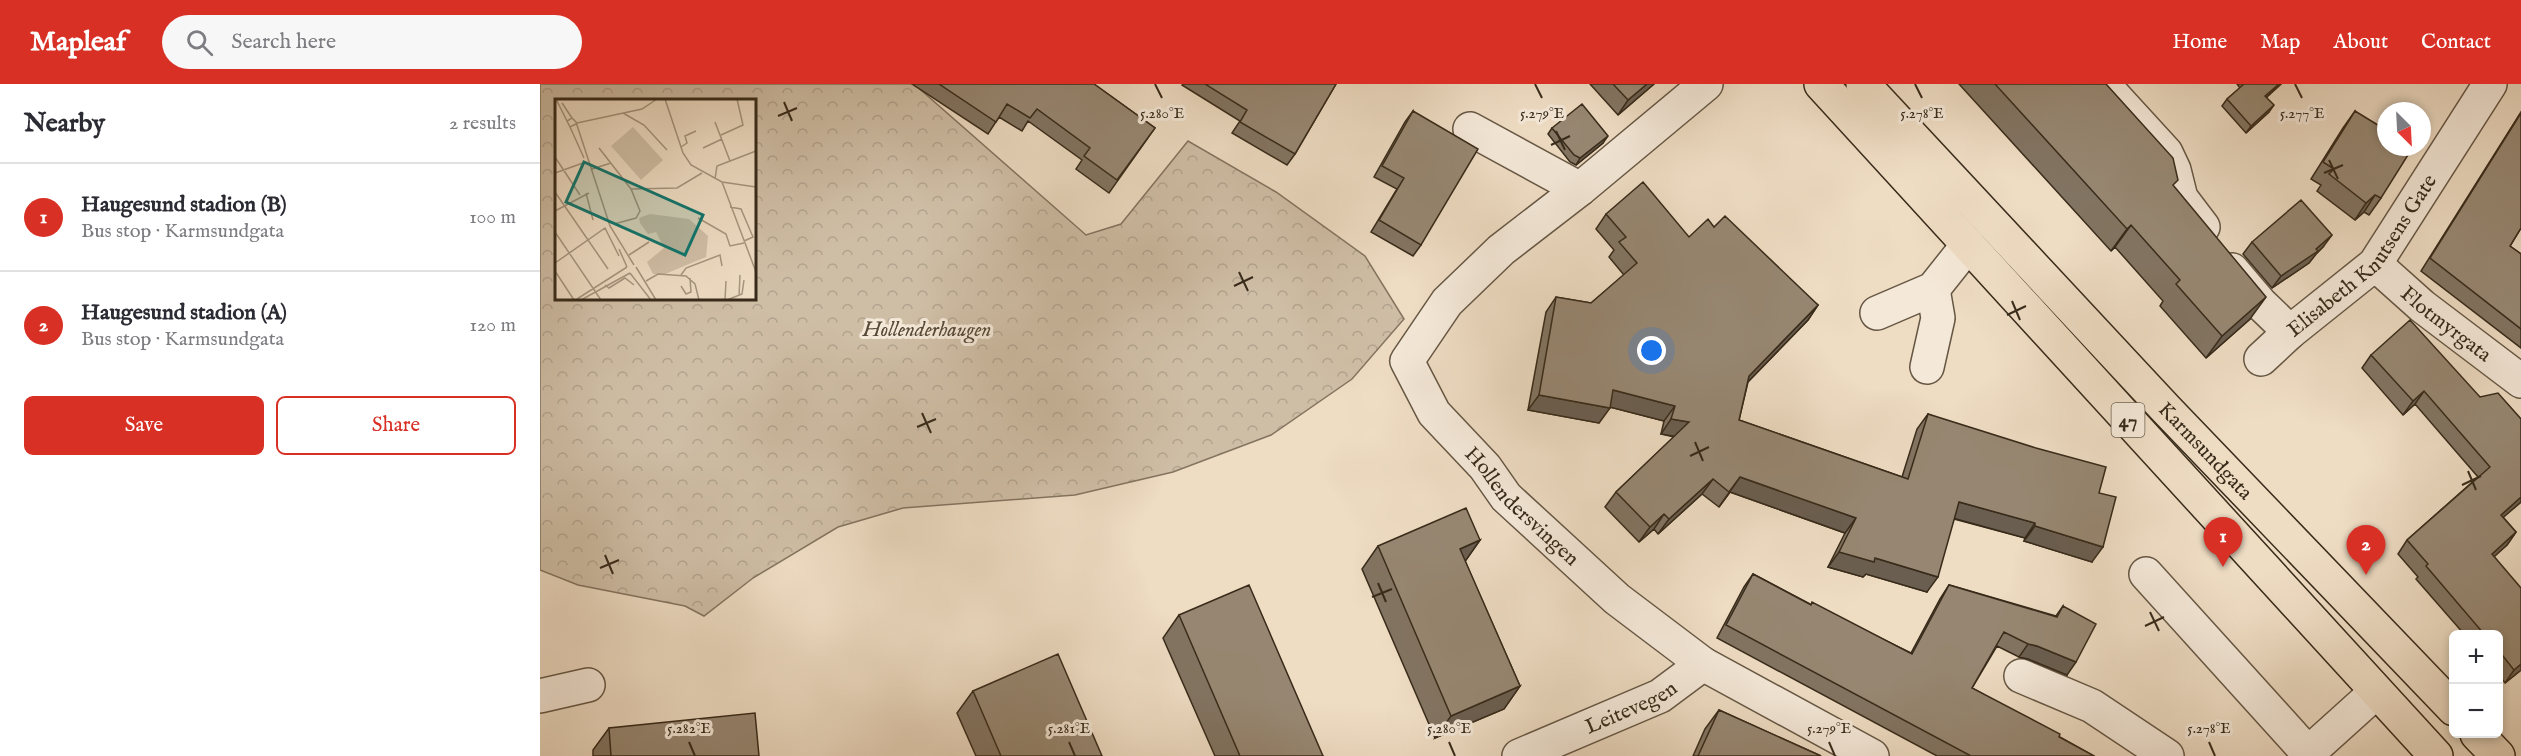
<!DOCTYPE html>
<meta charset="utf-8">
<style>
body{margin:0;font-family:"IM FELL English",serif;background:#f7f7f7;color:#2b2b33}
.controls{position:absolute;right:18px;bottom:18px;display:grid;overflow:hidden;border-radius:9px;box-shadow:0 3px 9px #0003}
.controls button{width:54px;height:54px;display:grid;place-items:center;padding:0;border:0;border-bottom:2px solid #e1e1e2;background:#fff;color:#2b2b33;font:30px sans-serif}
.compass{position:absolute;left:1837px;top:18px;width:54px;height:54px;border-radius:50%;background:#fff;box-shadow:0 3px 9px #0003;rotate:156deg}
.you{position:absolute;left:1112px;top:267px;width:21px;height:21px;margin:-15px;border:4px solid #fff;border-radius:50%;background:#1a73e8;box-shadow:0 0 0 9px #1a73e833}
.badge{display:grid;place-items:center;width:39px;height:39px;border-radius:50%;background:#d93025;color:#fff;font-size:20px;font-weight:700}
.pin{position:absolute;translate:-50% -50px;filter:drop-shadow(0 2px 3px #0008)}
.pin::after{content:'';position:absolute;top:32px;width:21px;height:18px;background:inherit;clip-path:polygon(0 0,100% 0,50% 100%)}
.list{margin:0;padding:0;list-style:none}
h2{display:flex;justify-content:space-between;align-items:center;height:78px;margin:0;padding:0 24px;font-size:26px}
h2 small{font-size:20px;font-weight:400;color:#7c7c81}
.list li{display:grid;grid-template-columns:39px 1fr auto;gap:18px;align-items:center;box-sizing:border-box;height:108px;padding:0 24px;border-top:2px solid #e1e1e2}
.list b{display:block;font-size:22px;white-space:nowrap}
.list p{margin:0;font-size:20px;white-space:nowrap;color:#7c7c81}
.list em{font-size:20px;font-style:normal;color:#7c7c81}
.actions{display:flex;gap:12px;padding:18px 24px}
.actions a{flex:1;padding:14px 0;border:2px solid #d93025;border-radius:9px;text-align:center;font-size:21px;color:#d93025}
.actions .main{background:#d93025;color:#fff}
.icon{flex:none;width:33px;height:33px;fill:none;stroke:currentColor;stroke-width:2;stroke-linecap:round;stroke-linejoin:round}
.map{position:relative;flex:none;width:1981px;height:672px;overflow:hidden}
header{display:flex;align-items:center;gap:36px;box-sizing:border-box;height:84px;padding:0 30px;background:#d93025;color:#fff}
header strong{font-size:28px}
nav{display:flex;gap:33px;margin-inline-start:auto;font-size:21px}
.search{width:420px;height:54px;background:#f7f7f7;display:flex;align-items:center;gap:15px;box-sizing:border-box;padding:0 21px;border-radius:33px;color:#7c7c81;font-size:22px}
main{display:flex}
aside{flex:1;background:#fff}
.map>svg:first-child{display:block}
</style>
<header>
<strong>Mapleaf</strong>
<div class="search"><svg class="icon" aria-label="search" viewBox="0 0 24 24"><circle cx="10" cy="10" r="6"/><path d="M15 15l6 6"/></svg>Search here</div>
<nav><a>Home</a><a>Map</a><a>About</a><a>Contact</a></nav>
</header>
<main>
<aside>
<h2>Nearby<small>2 results</small></h2>
<ul class="list">
<li><span class="badge">1</span><div><b>Haugesund stadion (B)</b><p>Bus stop · Karmsundgata</p></div><em>100 m</em></li>
<li><span class="badge">2</span><div><b>Haugesund stadion (A)</b><p>Bus stop · Karmsundgata</p></div><em>120 m</em></li>
</ul>
<div class="actions"><a class="main">Save</a><a>Share</a></div>
</aside>
<div class="map">
<svg width="1981" height="672" viewBox="0 0 1981 672">
<defs>
<pattern id="forest-crowns" width="20" height="18" patternUnits="userSpaceOnUse" patternTransform="scale(1.5)"><rect width="20" height="18" fill="#cfbea6"/><path d="M2 6a3 3 0 1 1 6 0M12 15a3 3 0 1 1 6 0" fill="none" stroke="#b2a38e"/></pattern>
</defs>
<rect width="100%" height="100%" fill="#eedcc3"/>
<filter id="stains"><feTurbulence type="fractalNoise" baseFrequency=".00333" numOctaves="4"/><feColorMatrix values="0 0 0 0 .2 0 0 0 0 .09 0 0 0 0 .02 0 0 0 .5 -.17"/></filter>
<radialGradient id="worn" r=".72"><stop offset=".6" stop-color="#630" stop-opacity="0"/><stop offset="1" stop-color="#630" stop-opacity=".3"/></radialGradient>
<!-- forest -->
<path fill="url(#forest-crowns)" stroke="#847460" stroke-width="1.5" fill-rule="evenodd" d="M0,0H374L546,151L581,140L648,57L736,108L825,172L864,235L812,295L731,351L633,388L535,411L363,424L298,443L213,494L164,532L145,522L38,501L0,486ZM16,16H214V214H16Z"/>
<g fill="none" stroke-linecap="round" stroke-linejoin="round">
<defs>
<g id="minor">
<path id="s1" d="M1166,0L1040,105L961,166L907,218L867,277L894,329L945,383L966,413L1077,515L1163,580L1332,672"/>
<path d="M1563,0L1626,69L1634,86L1641,114L1663,143"/>
<path d="M930,45L1040,105"/>
<path id="s2" d="M1835,180L1882,222L1981,297"/>
<path d="M1692,186L1720,219L1750,248"/>
<path d="M1337,229L1393,205L1428,161"/>
<path id="s3" d="M1721,275L1750,248L1835,180L1950,0"/>
<path d="M1387,283L1398,234L1393,205"/>
<path d="M1606,490L1768,669"/>
<path d="M1481,592L1552,622L1627,672"/>
<path d="M0,612L48,601"/>
<path id="s4" d="M979,672L1120,612L1163,580"/>
<path d="M1765,672L1836,608"/>
</g>
<g id="major">
<path d="M1281,0L1896,672"/>
<path id="s5" d="M1323,0L1626,325L1914,625"/>
<path d="M1937,650L1958,672"/>
</g>
</defs>
<!-- minor casing -->
<use href="#minor" stroke="#665744" stroke-width="36"/>
<!-- major casing -->
<use href="#major" stroke="#382b1a" stroke-width="36"/>
<!-- minor -->
<use href="#minor" stroke="#f4e8d8" stroke-width="33"/>
<!-- major -->
<use href="#major" stroke="#eedcc3" stroke-width="33"/>
</g>
<!-- wall -->
<path fill="#827462" stroke="#382b1a" stroke-width="1.5" d="M372,0H554L615,44L569,109L536,85L542,76L488,37L482,47L459,33L448,50Z
M643,0H796L755,70L747,81L692,49L700,37L642,1Z
M1050,0H1114L1078,31Z
M1419,0H1566L1633,102L1710,235L1666,274L1620,222L1623,217L1575,163L1571,167Z
M1697,0H1741L1727,13L1729,28L1706,49L1682,22L1687,15L1700,4Z
M873,27L881,161L873,172L831,148L857,105L834,93L865,38Z
M1815,27L1841,114L1829,131L1824,128L1815,136L1777,107L1781,101L1771,95L1803,44Z
M1981,28V144L1970,162L1981,170V264L1881,187Z
M1012,44L1063,59L1036,81L1030,78L1008,50Z
M1066,130L1149,153L1174,143L1278,221L1268,236L1208,298L1199,336L1362,393L1377,345L1388,330L1559,409L1552,478L1484,457L1485,454L1414,435L1387,508L1326,490L1323,493L1288,483L1305,449L1190,408L1179,423L1162,410L1118,450L1114,445L1099,458L1065,423L1076,408L1134,353L1121,350L1124,337L1070,323L1059,339L988,326L1006,228L1016,213L1051,219L1084,191L1069,173L1074,166L1056,145Z
M1712,158L1783,163L1776,170L1769,179L1732,204L1703,170Z
M1831,271L1940,313L1981,335V418L1963,433L1976,448L1967,461L1954,472L1981,586L1965,599L1959,591V550H1924L1876,495L1878,493L1858,470L1867,456L1938,393L1875,320L1863,331L1822,284Z
M940,456L925,477L980,602L964,625L895,654L822,485L838,462Z
M1213,490L1270,520L1371,569L1400,515L1409,501L1516,532L1523,522L1527,591L1488,575L1479,573L1457,562L1432,604L1554,672H1397L1177,554L1204,503Z
M639,531L783,672H675L623,554Z
M433,607L562,672H436L417,629Z
M1179,626L1281,672H1153L1165,645Z
M69,644L219,672H53V666Z"/>
<!-- shaded-wall -->
<path fill="#6a5e50" stroke="#382b1a" stroke-width="1.5" d="M1107,0H1114L1078,31L1088,16Z
M1739,0H1741L1721,18L1725,12Z
M1734,21L1729,28L1706,49L1711,42Z
M1068,52L1063,59L1036,81L1040,74Z
M1835,111L1824,128L1815,136L1826,119Z
M1591,141L1575,163L1571,167L1587,145Z
M1792,151L1783,163L1776,170L1769,179L1732,204L1741,192L1776,165Z
M1726,213L1710,235L1666,274L1682,252Z
M1278,221L1268,236L1199,307L1209,292Z
M1073,306L1135,322L1124,337L1062,321Z
M1884,307L1875,320L1863,331L1873,317Z
M999,311L1070,324L1059,339L988,326Z
M1131,335L1149,338L1139,353L1121,350Z
M1200,393L1316,434L1305,449L1190,408L1179,423Z
M1173,395L1162,410L1118,450L1129,435Z
M1981,413V418L1951,444L1961,431Z
M1419,418L1495,439L1485,454L1409,433Z
M1124,430L1114,445L1099,458L1110,443Z
M1495,442L1563,463L1552,478L1484,457Z
M1976,448L1967,461L1943,483L1952,470Z
M940,456L924,479L920,465Z
M1299,468L1335,474L1398,493L1387,508L1326,490L1323,493L1288,483Z
M1488,560L1497,562L1536,578L1527,591L1488,575L1479,573Z
M1981,580V586L1965,599L1974,586Z
M980,602L964,625L895,654L911,632Z"/>
<!-- building -->
<path fill="#978772" stroke="#382b1a" stroke-width="1.5" d="M399,0H554L615,44L577,96L544,72L550,64L497,25L490,34L467,20L456,38Z
M665,0H796L755,70L700,38L707,26Z
M1073,0H1107L1088,16Z
M1455,0H1566L1633,74L1638,96L1633,101L1726,213L1682,252L1636,200L1640,196L1591,141L1587,145Z
M1704,0H1739L1725,12L1734,21L1711,42L1687,15Z
M1042,20L1068,52L1040,74L1034,71L1012,44Z
M873,27L938,65L881,161L839,136L864,94L842,82Z
M1815,27L1846,46V63H1873L1841,114L1835,111L1826,119L1789,90L1794,85L1783,78Z
M1981,29V144L1970,162L1981,170V245L1890,174Z
M1103,98L1149,153L1168,135L1174,143L1185,132L1278,221L1209,292L1199,336L1368,395L1388,330L1496,364L1566,383L1559,409L1576,413L1563,463L1495,442V439L1419,418L1398,493L1335,474L1334,478L1299,468L1316,434L1200,393L1189,408L1173,395L1129,435L1124,430L1110,443L1076,408L1149,338L1131,335L1135,322L1073,306L1070,324L999,311L1016,213L1051,219L1097,179L1079,158L1086,153L1066,130Z
M1761,116L1792,151L1776,165L1778,167L1741,192L1712,158Z
M1870,236L1940,313L1958,309L1981,335V413L1961,431L1976,448L1952,470L1981,504V580L1974,586L1959,567V550H1944L1886,482L1888,480L1867,456L1950,383L1884,307L1873,317L1831,271Z
M926,424L940,456L920,465L980,602L911,632L838,462Z
M1213,490L1271,521L1272,518L1372,570L1409,501L1517,533L1523,522L1556,540L1536,578L1497,562L1488,560L1464,548L1432,604L1520,650L1519,653L1554,672H1431L1186,541Z
M709,501L783,672H700L639,531Z
M518,570L562,672H461L433,607Z
M1179,626L1281,672H1158Z
M215,629L219,672H71L69,644Z"/>
<!-- ticks -->
<path fill="none" stroke="#382b1a" stroke-width="2" d="M615,0L622,14M995,0L1002,14M1375,0L1382,14M1755,0L1762,14M244,18L252,37M238,32L257,24M1016,47L1025,66M1011,61L1030,52M1789,76L1798,95M1784,89L1803,81M699,188L708,207M694,202L713,193M1472,217L1480,236M1467,231L1486,222M382,329L391,349M377,343L396,335M1155,358L1163,377M1150,372L1169,363M1928,387L1936,406M1922,401L1941,392M65,471L73,490M60,484L79,476M838,499L846,518M832,513L852,505M1610,528L1619,547M1605,542L1624,533M149,658L155,672M529,658L535,672M909,658L915,672M1289,658L1295,672M1669,658L1675,672"/>
<g text-anchor="middle" stroke-width="6" stroke-linejoin="round" paint-order="stroke">
<!-- shield labels -->
<rect fill="#f4e8d8" stroke="#706453" stroke-width="1.5" x="1571.5" y="319" width="33" height="34" rx="4.5"/>
<g font-size="20" font-weight="bold" fill="#382b1a">
<text x="1588" y="343">47</text>
</g>
<!-- street labels -->
<g font-size="21" fill="#382b1a" stroke="#f4e8d8">
<text dy="7" stroke="none"><textPath href="#s3" startOffset="146">Elisabeth Knutsens Gate</textPath></text>
<text dy="7" stroke="none"><textPath href="#s2" startOffset="93">Flotmyrgata</textPath></text>
<text dy="7" stroke="none"><textPath href="#s5" startOffset="502">Karmsundgata</textPath></text>
<text dy="7" stroke="none"><textPath href="#s1" startOffset="597">Hollendersvingen</textPath></text>
<text dy="7" stroke="none"><textPath href="#s4" startOffset="122">Leitevegen</textPath></text>
</g>
<!-- park labels -->
<g font-size="21" font-style="italic" fill="#564836" stroke="#f4e8d8">
<text x="387" y="252">Hollenderhaugen</text>
</g>
</g>
<!-- overview -->
<g transform="translate(15 15)">
<rect width="201" height="201" fill="#eedcc3"/>
<path d="M95,115L134,120L153,137L151,158L110,175H98L92,163L109,149L101,133L93,135L85,124L84,119Z" fill="#cfbea6"/>
<path d="M78,28L108,61L86,81L56,47Z" fill="#cfbea6"/>
<path fill="none" stroke="#a5957f" stroke-width="1.5" d="M1,0L12,22M110,0L128,54L136,66L167,83L201,88M7,4L17,19M68,14L89,26L112,51M160,23L175,62M22,24L87,10L102,0M21,25L15,28L12,22L17,19L21,23L55,127L79,166M15,28L29,59M166,36L188,26L182,0M126,48L132,44L130,37L141,32M44,49L76,90L85,112L81,119L59,125M148,49L167,40M0,58L25,96M37,70L56,64M0,74L28,64M160,80L162,67L201,52M167,83L201,173M76,90L122,89L147,74M0,93L53,170M31,94L38,121M175,108L186,110L198,138L189,142M0,112L34,94M143,119L171,135L175,147L189,144M0,133L46,201M64,150L72,168M74,156L94,143M0,164L50,129L64,157M81,168L101,201M0,172L19,201M75,174L96,201M126,176L131,169L165,156L167,167M91,182L103,175L131,177L140,185L144,201M50,186L54,189L70,179L79,186M126,187L131,195L136,193L135,179M184,197L185,176M22,200L72,168M26,201L75,174M170,201L171,182M172,201L187,195L189,181"/>
<path fill="#0f766e" fill-opacity="0.15" stroke="#0f766e" stroke-width="3" d="M29,63L148,116L130,156L11,103Z"/>
<rect width="201" height="201" fill="none" stroke="#382b1a" stroke-width="3"/>
</g>
<g font-size="15" text-anchor="middle" fill="#382b1a" stroke="#f4e8d8" stroke-width="6" stroke-linejoin="round" paint-order="stroke">
<text x="622" y="34">5.280°E</text>
<text x="1002" y="34">5.279°E</text>
<text x="1382" y="34">5.278°E</text>
<text x="1762" y="34">5.277°E</text>
<text x="149" y="649">5.282°E</text>
<text x="529" y="649">5.281°E</text>
<text x="909" y="649">5.280°E</text>
<text x="1289" y="649">5.279°E</text>
<text x="1669" y="649">5.278°E</text>
</g>
<rect width="100%" height="100%" filter="url(#stains)"/>
<rect width="100%" height="100%" fill="url(#worn)"/>
</svg>
<div class="controls">
<button>+</button>
<button>−</button>
</div>
<svg class="compass" viewBox="-18 -18 36 36"><path d="M0-13l5 13h-10z" fill="#e53935"/><path d="M0 13l5-13h-10z" fill="#7c7c81"/></svg>
<div class="you"></div>
<div class="pin badge" style="left:1683px;top:483px">1</div>
<div class="pin badge" style="left:1826px;top:491px">2</div>
</div>
</main>
